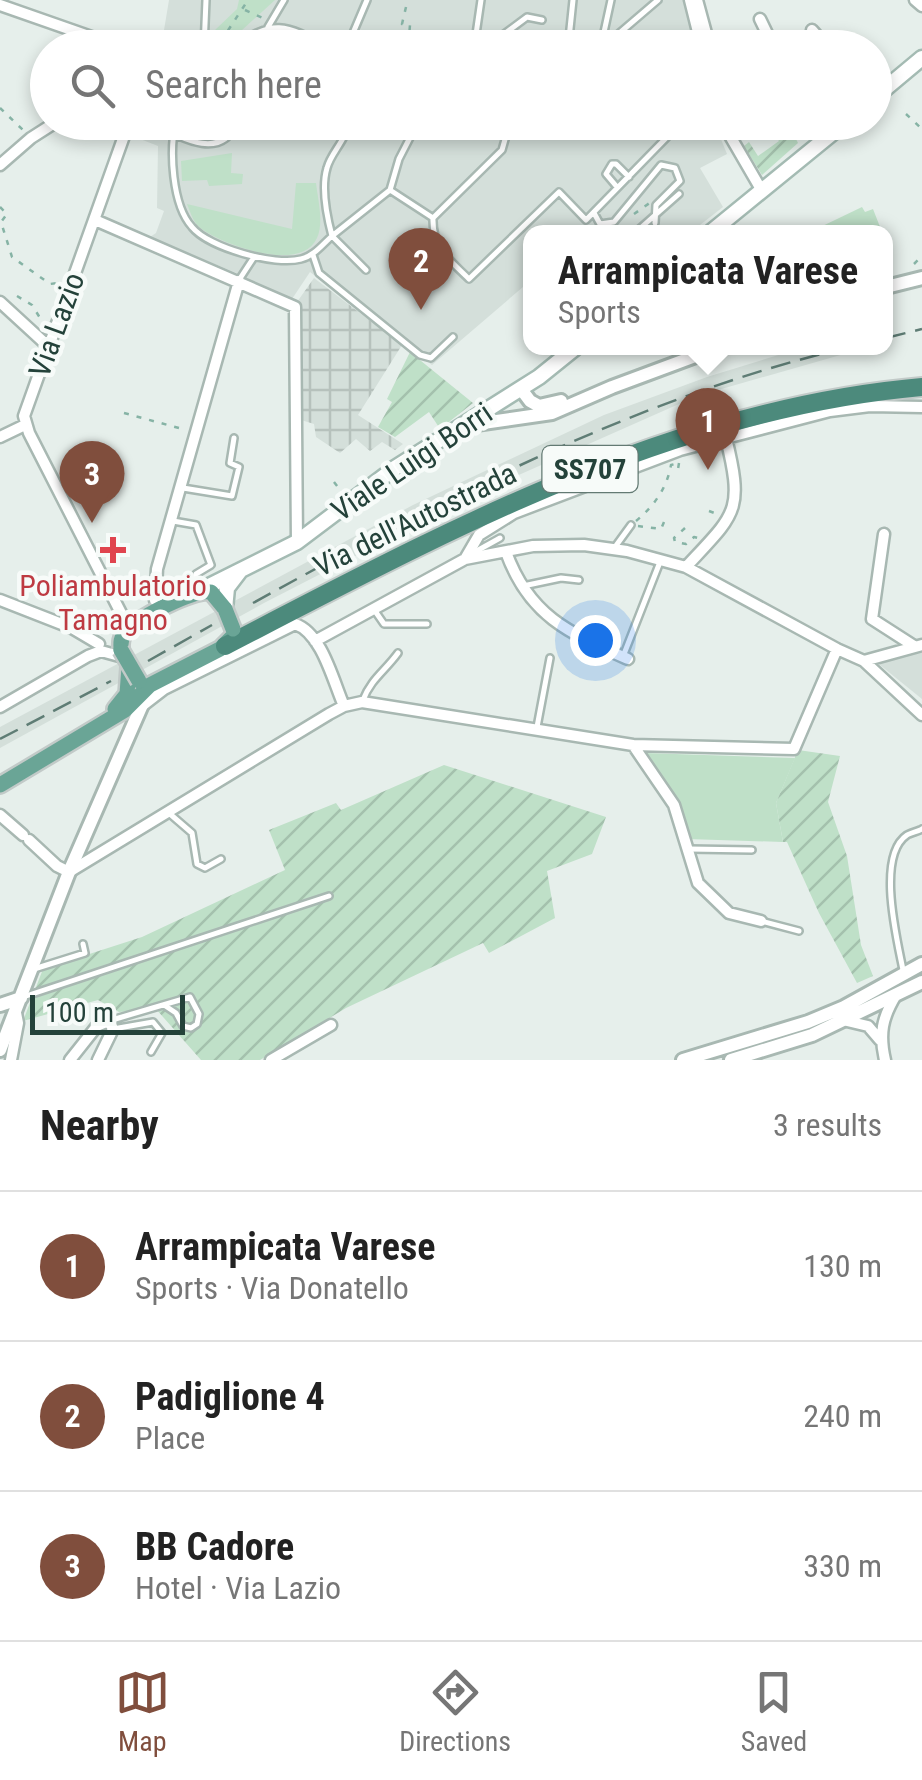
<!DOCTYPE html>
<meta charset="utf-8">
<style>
body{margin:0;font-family:"Roboto Condensed",sans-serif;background:#f2f2f2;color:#222}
.scale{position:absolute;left:30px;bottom:25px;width:155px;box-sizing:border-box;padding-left:10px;border:5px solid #24423a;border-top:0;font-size:28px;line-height:35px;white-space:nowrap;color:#24423a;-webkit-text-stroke:8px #f7fbf9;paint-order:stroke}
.you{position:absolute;left:595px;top:640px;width:35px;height:35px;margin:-25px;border:8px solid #fff;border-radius:50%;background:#1a73e8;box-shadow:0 0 0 15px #1a73e833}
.badge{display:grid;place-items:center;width:65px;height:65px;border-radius:50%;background:#804e3d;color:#fff;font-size:32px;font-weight:700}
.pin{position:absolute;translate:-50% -82px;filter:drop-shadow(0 2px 5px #0008)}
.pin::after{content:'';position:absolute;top:52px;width:35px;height:30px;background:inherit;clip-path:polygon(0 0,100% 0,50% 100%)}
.popup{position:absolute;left:523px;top:225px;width:370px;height:130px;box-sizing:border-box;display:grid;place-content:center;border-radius:20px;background:#fff;filter:drop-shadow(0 2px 8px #0005);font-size:32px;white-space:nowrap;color:#767676}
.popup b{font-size:38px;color:#222}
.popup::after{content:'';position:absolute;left:50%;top:100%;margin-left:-20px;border:20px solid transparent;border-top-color:#fff}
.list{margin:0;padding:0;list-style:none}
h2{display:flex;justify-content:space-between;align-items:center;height:130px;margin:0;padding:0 40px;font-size:42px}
h2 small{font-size:32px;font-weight:400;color:#767676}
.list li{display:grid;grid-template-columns:65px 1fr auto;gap:30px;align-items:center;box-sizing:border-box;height:150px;padding:0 40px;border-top:2px solid #e0e0e0}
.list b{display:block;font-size:38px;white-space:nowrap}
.list p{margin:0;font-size:32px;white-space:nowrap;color:#767676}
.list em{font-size:32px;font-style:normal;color:#767676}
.icon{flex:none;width:55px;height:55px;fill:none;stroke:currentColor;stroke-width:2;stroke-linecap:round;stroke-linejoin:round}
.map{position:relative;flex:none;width:922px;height:1060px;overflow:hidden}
.search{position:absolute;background:#fff;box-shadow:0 5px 15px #0003;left:30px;right:30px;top:30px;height:110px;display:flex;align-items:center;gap:25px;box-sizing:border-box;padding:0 35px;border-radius:55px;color:#767676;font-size:38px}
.sheet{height:580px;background:#fff}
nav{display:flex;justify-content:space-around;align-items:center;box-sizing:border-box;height:140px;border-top:2px solid #e0e0e0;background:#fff;font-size:28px;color:#767676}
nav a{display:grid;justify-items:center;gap:5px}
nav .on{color:#804e3d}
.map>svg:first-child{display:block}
</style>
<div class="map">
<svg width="922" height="1060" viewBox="0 0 922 1060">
<defs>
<pattern id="industrial-grid" width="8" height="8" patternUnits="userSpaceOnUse" patternTransform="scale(2.5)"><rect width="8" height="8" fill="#d4dfda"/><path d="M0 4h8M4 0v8" fill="none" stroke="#b6c1bc"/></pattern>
<pattern id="garden-furrows" width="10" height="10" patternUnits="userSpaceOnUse" patternTransform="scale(2.5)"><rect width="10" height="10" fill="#bfe0c8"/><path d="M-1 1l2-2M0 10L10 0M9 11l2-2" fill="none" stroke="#a4c1ad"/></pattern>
</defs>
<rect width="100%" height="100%" fill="#e6efeb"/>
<!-- built -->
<path fill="#d4dfda" d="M169,0H688L701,48H161Z
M150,122H714L727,154L700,168L723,207L691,232H530V281L432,365L310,272L290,302L241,275L150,237L156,233L164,211L157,208L158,146L135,137L148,129Z
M801,348H865L697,396L478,493L264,603L0,748V727L413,505L604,415L707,377Z
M922,653V699L880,665L881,658Z"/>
<!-- industrial -->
<path fill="url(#industrial-grid)" d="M314,278L402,345L358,415L403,444L395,450L382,442L370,451L356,439L340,453L316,437L314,424L301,420L297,302Z"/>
<!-- grass -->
<path fill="#bfe0c8" d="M239,0H275L230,41L213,47L215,30L237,9Z
M232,153L231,173L243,174L242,184L209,186L207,180L182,181L181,161Z
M296,183H316C318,200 324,223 317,238C301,273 227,246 203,230C194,225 191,214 187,204L292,229Z
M862,207L865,212L873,209L882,232H810Z
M645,753L795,758L776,803L783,842L687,839L677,800Z"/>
<!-- garden -->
<path fill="url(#garden-furrows)" d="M744,122L788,123L798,143L762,175L744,146L749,142L758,156L779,141L765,124L745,137L739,125Z
M410,352L473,403L440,429L429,412L395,437L378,427L392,402L387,399Z
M798,750L840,756L828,802L847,856L861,945L873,976L857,983L819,913L787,842H783L776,803Z
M444,765L606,817L592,854L547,871L555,918L489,953L483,943L346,1008L260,1060H201L156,1009L119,1012L98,1000L23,1021L43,969L142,937L285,870L269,830L336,803L341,810Z"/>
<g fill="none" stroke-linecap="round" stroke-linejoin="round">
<defs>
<path id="service" d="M268,27L284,0
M601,46L611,0
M204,48L206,0
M233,48C272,19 286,23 327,48
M338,48L353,33L367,0
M474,48L481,0
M482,48L488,46L527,17L542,20
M568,48L573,0
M602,48L658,0
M151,122C178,136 221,163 237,122
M176,122C169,150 172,205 192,227C209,248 275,266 301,259C314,256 322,245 332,236C327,217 321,188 327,168C331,152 347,140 348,122
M510,122L502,150L433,218C432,248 449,259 469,279L559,192L586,220L670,134L658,122
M617,187L606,174L612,164H616L629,177
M390,190L433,218
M594,213L600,224L614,222L661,165L675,168L680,181L656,205L655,223
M636,232L679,194
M313,255L319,273L420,355L431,358L453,337
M366,270L332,236L390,190L399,159L418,122
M239,280L254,257
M183,488L232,496L239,467L230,463L234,438
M173,521L196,525L211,565L196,574L194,590
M615,547L631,525
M473,553L500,538
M523,586L561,578L579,580
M375,611L384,624H427
M624,654L660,562
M363,700C371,679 385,671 398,653
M537,727L550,658
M170,814L192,833L197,864L205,868L221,859
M689,849L752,850
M761,921L799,931
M34,969L85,953L83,944
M903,970C897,939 876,856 907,835C908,834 921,830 922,829
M23,997L329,896
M112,1020L190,997L199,1014L197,1024L191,1028L183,1026L176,1013L164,1005
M113,1029L153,1022L162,1033L151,1052"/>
<path id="minor" d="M690,0L702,48
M697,0L710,48
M915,0L922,6
M0,5L123,48
M760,19L774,48
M812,30L828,48
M129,122L24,416L29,433L124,619L134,626
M722,122L762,191
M819,122L828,137
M0,165L31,138L56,122
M95,220L295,307L297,542
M0,302L49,347
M0,437L25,425
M884,534L872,619L914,646
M506,552C529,616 569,633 628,659
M465,559L479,535L514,513L680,450L830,411L870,406L922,407
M686,567C736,513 744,512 726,438
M0,600L72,628L99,644
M167,605L155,600L157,569L239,281
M315,641L465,559L533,546L584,545L627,551L686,567L837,649L864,661L922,715
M864,661L922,645
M142,706L164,689L295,624C322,633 333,681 344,706
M0,707L88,656L101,651L123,657
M633,745L674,805L698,883L729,913L761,921
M0,815L23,835
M29,840L57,866L69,872L329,714L344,706L362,702L633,745L794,749L837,649
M847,1021L868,1026L880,1040
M11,1060L18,1023L16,1013
M70,1060L97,1026L109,1021L113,1029L98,1060
M271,1060L331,1025
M885,1060C879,1034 882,1018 896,995"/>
<path id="tertiary" d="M886,287L922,278
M521,389L530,401L539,406L561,401
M462,426L552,413L612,387L717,348
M0,1005L21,998
M0,1050L69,872L148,691
M683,1060L808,1022L844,1007L922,964
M731,1060L812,1035L922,982"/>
<path id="secondary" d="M874,98L922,58
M711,232L846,122
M199,591L297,542L395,468L539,377L575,348
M225,609L227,588L240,571"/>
<path id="primary" d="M121,650C121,643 120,640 124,634C135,619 194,588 211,592L225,609
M115,709L127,694L129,667
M0,785L125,710L150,685L220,649L231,638"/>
<path id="trunk" d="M225,646C445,532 670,409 922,387"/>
</defs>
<!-- service casing -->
<use href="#service" stroke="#a8b8b2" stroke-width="10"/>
<!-- minor casing -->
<use href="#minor" stroke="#a8b8b2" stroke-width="15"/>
<!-- tertiary casing -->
<use href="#tertiary" stroke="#a8b8b2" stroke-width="18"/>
<!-- secondary casing -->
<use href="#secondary" stroke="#a4bbb3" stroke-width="19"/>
<!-- primary casing -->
<use href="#primary" stroke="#c2cac8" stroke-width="20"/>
<!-- trunk casing -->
<use href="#trunk" stroke="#c2cac8" stroke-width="22"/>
<!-- path -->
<path stroke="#86b3a5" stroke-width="2.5" stroke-dasharray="5 8" stroke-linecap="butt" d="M406,7L402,24L410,25L409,37L469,41
M245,10L265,19
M131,40L150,47L151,43
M229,43L227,32L248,0
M0,108L24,131
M906,114L922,129
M0,207L7,214L1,222L12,257L50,284L57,283
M634,214L651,202
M914,264L922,256
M17,296L32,305L45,326
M124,413L186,430
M679,463L678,469L683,472
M334,482L341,491
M709,511L717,514
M636,521C654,506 667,488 671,465L675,464
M638,526L661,529L664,522
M685,528L674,538L675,542L686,544L694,537L698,538"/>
<!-- service -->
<use href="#service" stroke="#fff" stroke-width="5"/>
<!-- minor -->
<use href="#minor" stroke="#fff" stroke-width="10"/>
<!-- tertiary -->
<use href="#tertiary" stroke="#fff" stroke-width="12"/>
<!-- secondary -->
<use href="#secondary" stroke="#fff" stroke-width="14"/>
<!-- primary -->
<use href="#primary" stroke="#6aa596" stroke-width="15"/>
<!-- trunk -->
<use href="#trunk" stroke="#4c8a7c" stroke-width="18"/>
<!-- rail -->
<path stroke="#5f7d75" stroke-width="2.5" stroke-dasharray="20 10" stroke-linecap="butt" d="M886,338L922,329
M253,603C440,500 637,398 845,348
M148,661L212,625
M0,739L111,681"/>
<defs>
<path id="primary-bridge" d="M225,609L233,629
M121,650L139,681"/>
</defs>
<!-- primary-bridge casing -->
<use href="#primary-bridge" stroke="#c2cac8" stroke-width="20" stroke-linecap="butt"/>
<!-- primary-bridge -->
<use href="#primary-bridge" stroke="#6aa596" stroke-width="15"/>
</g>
<!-- markers -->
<path fill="#e0444e" stroke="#f7fbf9" stroke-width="4" d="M108 535h10v10h10v10h-10v10h-10v-10h-10v-10h10z"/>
<g text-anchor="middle" stroke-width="9" stroke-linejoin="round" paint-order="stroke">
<!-- shield labels -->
<rect fill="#f7fbf9" stroke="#637a73" stroke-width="2.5" x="542.5" y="446" width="95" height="46" rx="8"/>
<g font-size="28" font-weight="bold" fill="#24423a">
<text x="590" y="479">SS707</text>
</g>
<!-- street labels -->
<g font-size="30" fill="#24423a" stroke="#f7fbf9">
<text transform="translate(57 325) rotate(-70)" y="10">Via Lazio</text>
<text transform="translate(412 462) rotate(-34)" y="10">Viale Luigi Borri</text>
<text transform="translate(415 520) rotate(-26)" y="10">Via dell'Autostrada</text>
</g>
<!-- health labels -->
<g font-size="30" fill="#be3a42" stroke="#f7fbf9">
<text x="113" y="596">Poliambulatorio<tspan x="113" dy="34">Tamagno</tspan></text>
</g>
</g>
</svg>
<div class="scale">100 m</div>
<div class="you"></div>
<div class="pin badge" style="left:708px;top:470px">1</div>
<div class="popup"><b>Arrampicata Varese</b>Sports</div>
<div class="pin badge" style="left:421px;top:310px">2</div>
<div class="pin badge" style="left:92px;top:523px">3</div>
<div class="search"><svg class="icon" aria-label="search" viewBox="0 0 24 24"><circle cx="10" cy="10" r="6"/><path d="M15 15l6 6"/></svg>Search here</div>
</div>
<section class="sheet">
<h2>Nearby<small>3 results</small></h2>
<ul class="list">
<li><span class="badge">1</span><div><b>Arrampicata Varese</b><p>Sports · Via Donatello</p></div><em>130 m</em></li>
<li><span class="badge">2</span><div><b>Padiglione 4</b><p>Place</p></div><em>240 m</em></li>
<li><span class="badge">3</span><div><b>BB Cadore</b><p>Hotel · Via Lazio</p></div><em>330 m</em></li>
</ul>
</section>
<nav>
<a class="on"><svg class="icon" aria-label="map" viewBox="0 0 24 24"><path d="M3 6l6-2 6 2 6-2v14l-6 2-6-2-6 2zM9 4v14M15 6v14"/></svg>Map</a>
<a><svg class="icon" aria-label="directions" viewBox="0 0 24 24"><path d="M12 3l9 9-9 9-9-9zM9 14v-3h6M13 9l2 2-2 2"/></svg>Directions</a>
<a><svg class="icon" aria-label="saved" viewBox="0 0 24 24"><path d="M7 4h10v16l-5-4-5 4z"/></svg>Saved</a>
</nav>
